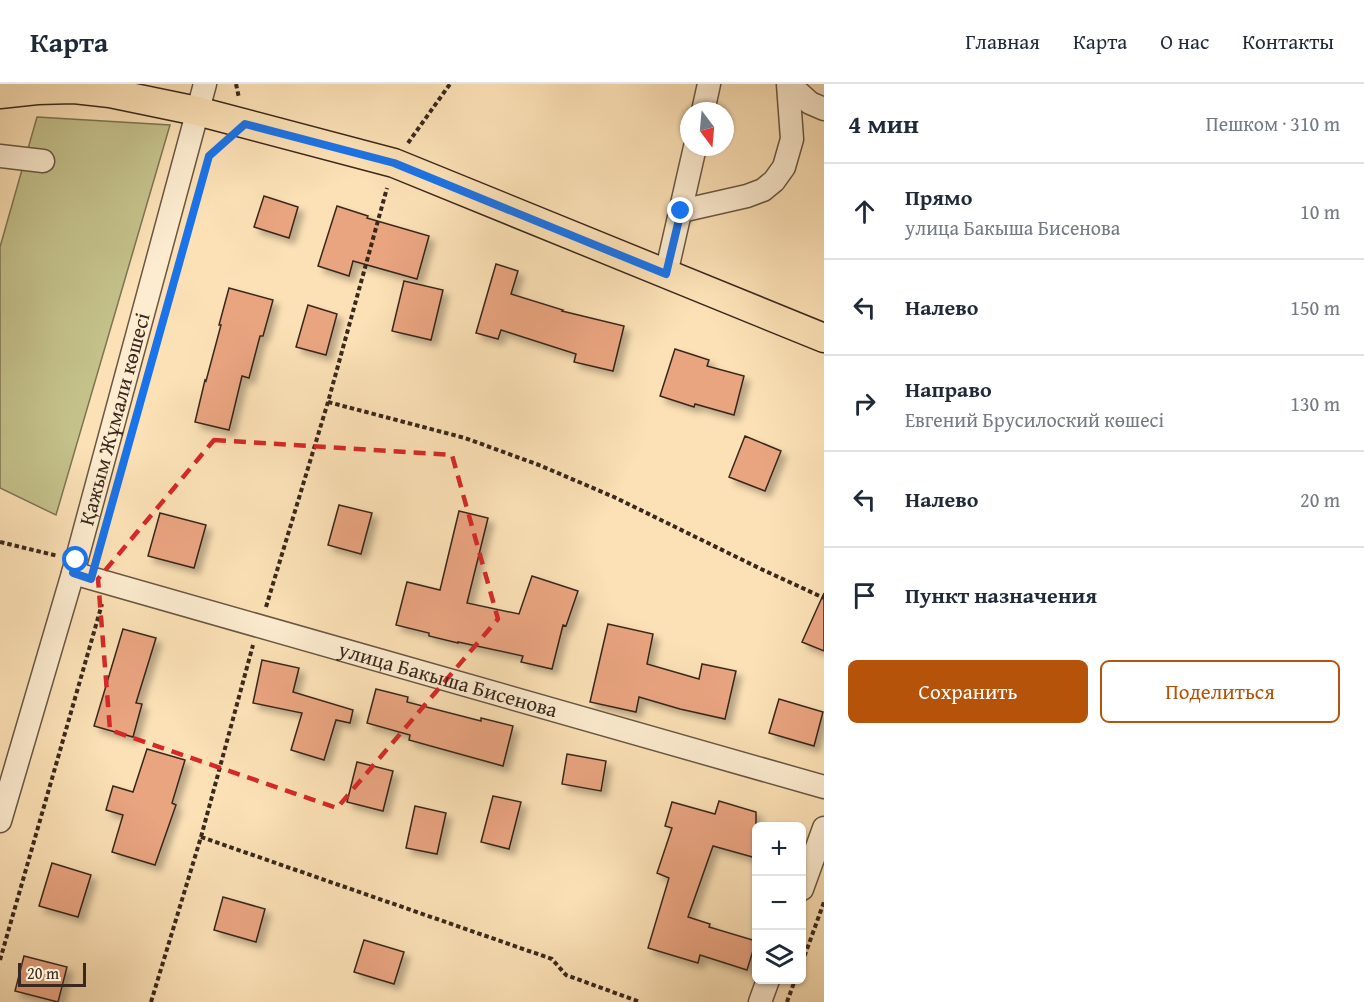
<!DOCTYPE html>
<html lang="ru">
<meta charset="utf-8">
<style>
body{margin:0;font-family:"Gentium Book Plus",serif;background:#f6f6f7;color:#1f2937}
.controls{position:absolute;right:18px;bottom:18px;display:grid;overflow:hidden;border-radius:9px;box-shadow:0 2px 4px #0004}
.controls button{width:54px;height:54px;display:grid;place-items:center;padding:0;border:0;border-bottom:2px solid #e0e1e3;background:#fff;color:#1f2937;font:30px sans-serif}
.compass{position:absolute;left:680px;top:18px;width:54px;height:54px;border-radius:50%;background:#fff;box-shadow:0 2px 4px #0004;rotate:164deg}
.scale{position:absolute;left:18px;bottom:15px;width:68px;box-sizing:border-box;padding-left:6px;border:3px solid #39281d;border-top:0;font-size:16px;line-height:21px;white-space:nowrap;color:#39281d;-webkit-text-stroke:4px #fdecd0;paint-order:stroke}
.stop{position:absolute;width:18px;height:18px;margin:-14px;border:4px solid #1a73e8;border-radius:50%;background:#fff}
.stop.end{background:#1a73e8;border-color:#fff;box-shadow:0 2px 6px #0008}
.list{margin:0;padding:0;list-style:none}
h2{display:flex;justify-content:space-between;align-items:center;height:78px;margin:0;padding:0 24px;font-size:26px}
h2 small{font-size:20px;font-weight:400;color:#747a83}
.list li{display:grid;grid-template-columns:39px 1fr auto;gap:18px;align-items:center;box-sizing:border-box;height:96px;padding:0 24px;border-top:2px solid #e0e1e3}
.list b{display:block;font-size:22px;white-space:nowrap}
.list p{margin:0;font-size:20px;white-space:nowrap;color:#747a83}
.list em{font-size:20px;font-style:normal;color:#747a83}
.actions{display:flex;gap:12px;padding:18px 24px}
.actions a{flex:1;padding:14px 0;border:2px solid #b45309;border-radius:9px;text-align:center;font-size:21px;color:#b45309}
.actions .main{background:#b45309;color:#fff}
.icon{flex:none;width:33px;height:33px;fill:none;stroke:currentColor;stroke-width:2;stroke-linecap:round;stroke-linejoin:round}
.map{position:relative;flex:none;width:824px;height:918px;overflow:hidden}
header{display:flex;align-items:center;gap:36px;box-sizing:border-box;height:84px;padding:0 30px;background:#fff;border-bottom:2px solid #e0e1e3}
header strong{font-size:28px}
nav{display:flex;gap:33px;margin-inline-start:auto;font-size:21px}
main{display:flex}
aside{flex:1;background:#fff}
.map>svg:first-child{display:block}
</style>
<header>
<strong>Карта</strong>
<nav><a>Главная</a><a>Карта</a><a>О нас</a><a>Контакты</a></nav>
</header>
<main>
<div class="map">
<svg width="824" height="918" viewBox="0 0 824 918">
<defs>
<filter id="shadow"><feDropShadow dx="5.5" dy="5.5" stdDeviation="3" flood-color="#0004"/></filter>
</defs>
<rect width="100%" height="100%" fill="#fce1b6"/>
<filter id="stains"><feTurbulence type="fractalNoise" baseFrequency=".00333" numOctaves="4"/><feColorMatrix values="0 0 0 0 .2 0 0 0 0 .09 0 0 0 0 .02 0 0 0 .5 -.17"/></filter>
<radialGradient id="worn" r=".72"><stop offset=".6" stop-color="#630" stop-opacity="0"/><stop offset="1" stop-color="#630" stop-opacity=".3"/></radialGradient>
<!-- green -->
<path fill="#c4c18b" stroke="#7e7454" stroke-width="1.5" d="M37,33L170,41L56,431L0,404V163Z"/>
<!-- building -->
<path fill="#e9a480" stroke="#39281d" stroke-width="1.5" filter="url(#shadow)" d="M264,112L298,123L289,154L254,143Z
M337,122L368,132L367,134L429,152L417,195L353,177L349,192L318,182Z
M496,180L518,187L511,210L563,226L562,227L624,242L613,287L574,278L576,270L501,246L498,255L476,249Z
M404,197L443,206L431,256L392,247Z
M229,204L273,216L263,252H260L249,294L242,292L229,346L195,338L205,296L206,297L221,241H219Z
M308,221L337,230L326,271L296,263Z
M675,265L709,276L707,282L744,292L734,331L695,320L694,323L660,312Z
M745,352L781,367L765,407L729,393Z
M339,421L372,429L361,470L328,461Z
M459,427L488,434L467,519L519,530L532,492L578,507L566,542L563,541L552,585L521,578L523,572L458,558V559L429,552V549L396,541L407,498L440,506Z
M160,429L206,441L194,484L148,472Z
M824,509V567L802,558Z
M608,540L653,550L647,580L699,595L702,580L736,587L725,635L680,625L639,613L636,628L590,618Z
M123,545L156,554L136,619L142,620L133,653L94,642Z
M262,576L299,584L293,608L353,626L350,639L336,636L324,676L291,666L302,629L253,619Z
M376,605L408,613L407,618L481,637V634L513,642L503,682L409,656L410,651L367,639Z
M779,615L823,628L814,662L769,649Z
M147,665L185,676L172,719L176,721L155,781L112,768L123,731L106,726L113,702L133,708Z
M567,670L606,677L601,707L562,700Z
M357,678L393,687L383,727L347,718Z
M493,712L521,718L509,765L481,758Z
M719,717L756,728V774L713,762L688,833L710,840L709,843L756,857L747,886L700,871L698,879L648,864L669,794L657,789L672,744L665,742L672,718L715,730Z
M415,722L446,729L437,770L406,764Z
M52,779L91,791L78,833L39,822Z
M223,813L265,825L256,858L214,846Z
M364,856L404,868L394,900L354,888Z
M24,872L67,883L58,918L15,907Z"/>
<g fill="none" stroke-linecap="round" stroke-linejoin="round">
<defs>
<g id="minor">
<path d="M789,0L810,19L824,25"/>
<path d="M703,27L709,0"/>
<path d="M0,72L43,77"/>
<path d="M681,127L747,112L763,106L774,97L784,83L792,55L788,0"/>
<path d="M666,190L695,63"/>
<path id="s1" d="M73,489L824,703"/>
<path id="s2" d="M0,737L73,489L205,0"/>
<path d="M802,805L824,744"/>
<path d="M760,918L768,896"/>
</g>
<path id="major" d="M0,10L37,6L74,5L110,9L197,27L394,79L824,254"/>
</defs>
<!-- minor casing -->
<use href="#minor" stroke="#6a5643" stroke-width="25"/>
<!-- major casing -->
<use href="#major" stroke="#39281d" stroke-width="31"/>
<!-- path -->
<path stroke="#39281d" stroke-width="4" stroke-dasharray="4.5 3" stroke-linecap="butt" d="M236,0L239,14
M408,59L450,0
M209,72L223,59
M328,318L465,354L539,381L614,413L761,485L824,514
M0,458L58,472
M266,523L328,318L387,104
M201,753L552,875L566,891L640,918
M0,876L102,520
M802,879L824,818
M151,918L201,753L253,561
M787,918L795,896"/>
<!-- minor -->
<use href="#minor" stroke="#fdecd0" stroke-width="22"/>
<!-- major -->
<use href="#major" stroke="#fce1b6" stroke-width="28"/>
</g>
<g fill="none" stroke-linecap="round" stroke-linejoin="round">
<!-- route -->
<path stroke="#1a73e8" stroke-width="8" d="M76,476L73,489L91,495L209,72L245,40L394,79L666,190L681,127"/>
</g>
<!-- marked area -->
<path fill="none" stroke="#d62828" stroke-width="4.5" stroke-dasharray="12 8" stroke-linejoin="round" d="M214,356L452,371L498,535L337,724L110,646L98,495Z"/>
<g text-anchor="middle" stroke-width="6" stroke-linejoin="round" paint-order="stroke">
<!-- street labels -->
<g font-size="21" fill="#39281d" stroke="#fdecd0">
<text dy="7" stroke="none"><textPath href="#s2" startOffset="418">Қажым Жұмали көшесі</textPath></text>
<text dy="7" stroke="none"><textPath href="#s1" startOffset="390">улица Бакыша Бисенова</textPath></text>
</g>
</g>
<rect width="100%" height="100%" filter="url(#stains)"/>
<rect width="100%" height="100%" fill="url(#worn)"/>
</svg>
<div class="controls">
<button>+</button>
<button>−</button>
<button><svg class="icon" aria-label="layers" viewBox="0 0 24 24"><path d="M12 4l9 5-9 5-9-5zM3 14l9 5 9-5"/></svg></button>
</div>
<svg class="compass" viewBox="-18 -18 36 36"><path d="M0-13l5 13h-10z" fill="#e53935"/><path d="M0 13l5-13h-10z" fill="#747a83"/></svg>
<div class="scale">20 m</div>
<div class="stop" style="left:76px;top:476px"></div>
<div class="stop end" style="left:681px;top:127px"></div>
</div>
<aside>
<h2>4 мин<small>Пешком · 310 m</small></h2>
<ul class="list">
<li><svg class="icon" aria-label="ahead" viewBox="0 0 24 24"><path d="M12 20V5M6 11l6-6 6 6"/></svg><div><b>Прямо</b><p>улица Бакыша Бисенова</p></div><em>10 m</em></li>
<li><svg class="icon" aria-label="left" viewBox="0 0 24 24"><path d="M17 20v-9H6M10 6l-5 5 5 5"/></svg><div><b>Налево</b></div><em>150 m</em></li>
<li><svg class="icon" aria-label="right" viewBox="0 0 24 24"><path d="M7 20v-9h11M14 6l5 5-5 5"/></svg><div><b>Направо</b><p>Евгений Брусилоский көшесі</p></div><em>130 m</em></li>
<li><svg class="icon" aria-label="left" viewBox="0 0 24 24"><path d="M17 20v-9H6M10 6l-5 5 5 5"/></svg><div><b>Налево</b></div><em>20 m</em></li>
<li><svg class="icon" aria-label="arrive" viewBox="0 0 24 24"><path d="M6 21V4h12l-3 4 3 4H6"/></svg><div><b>Пункт назначения</b></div></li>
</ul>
<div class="actions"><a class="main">Сохранить</a><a>Поделиться</a></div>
</aside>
</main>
